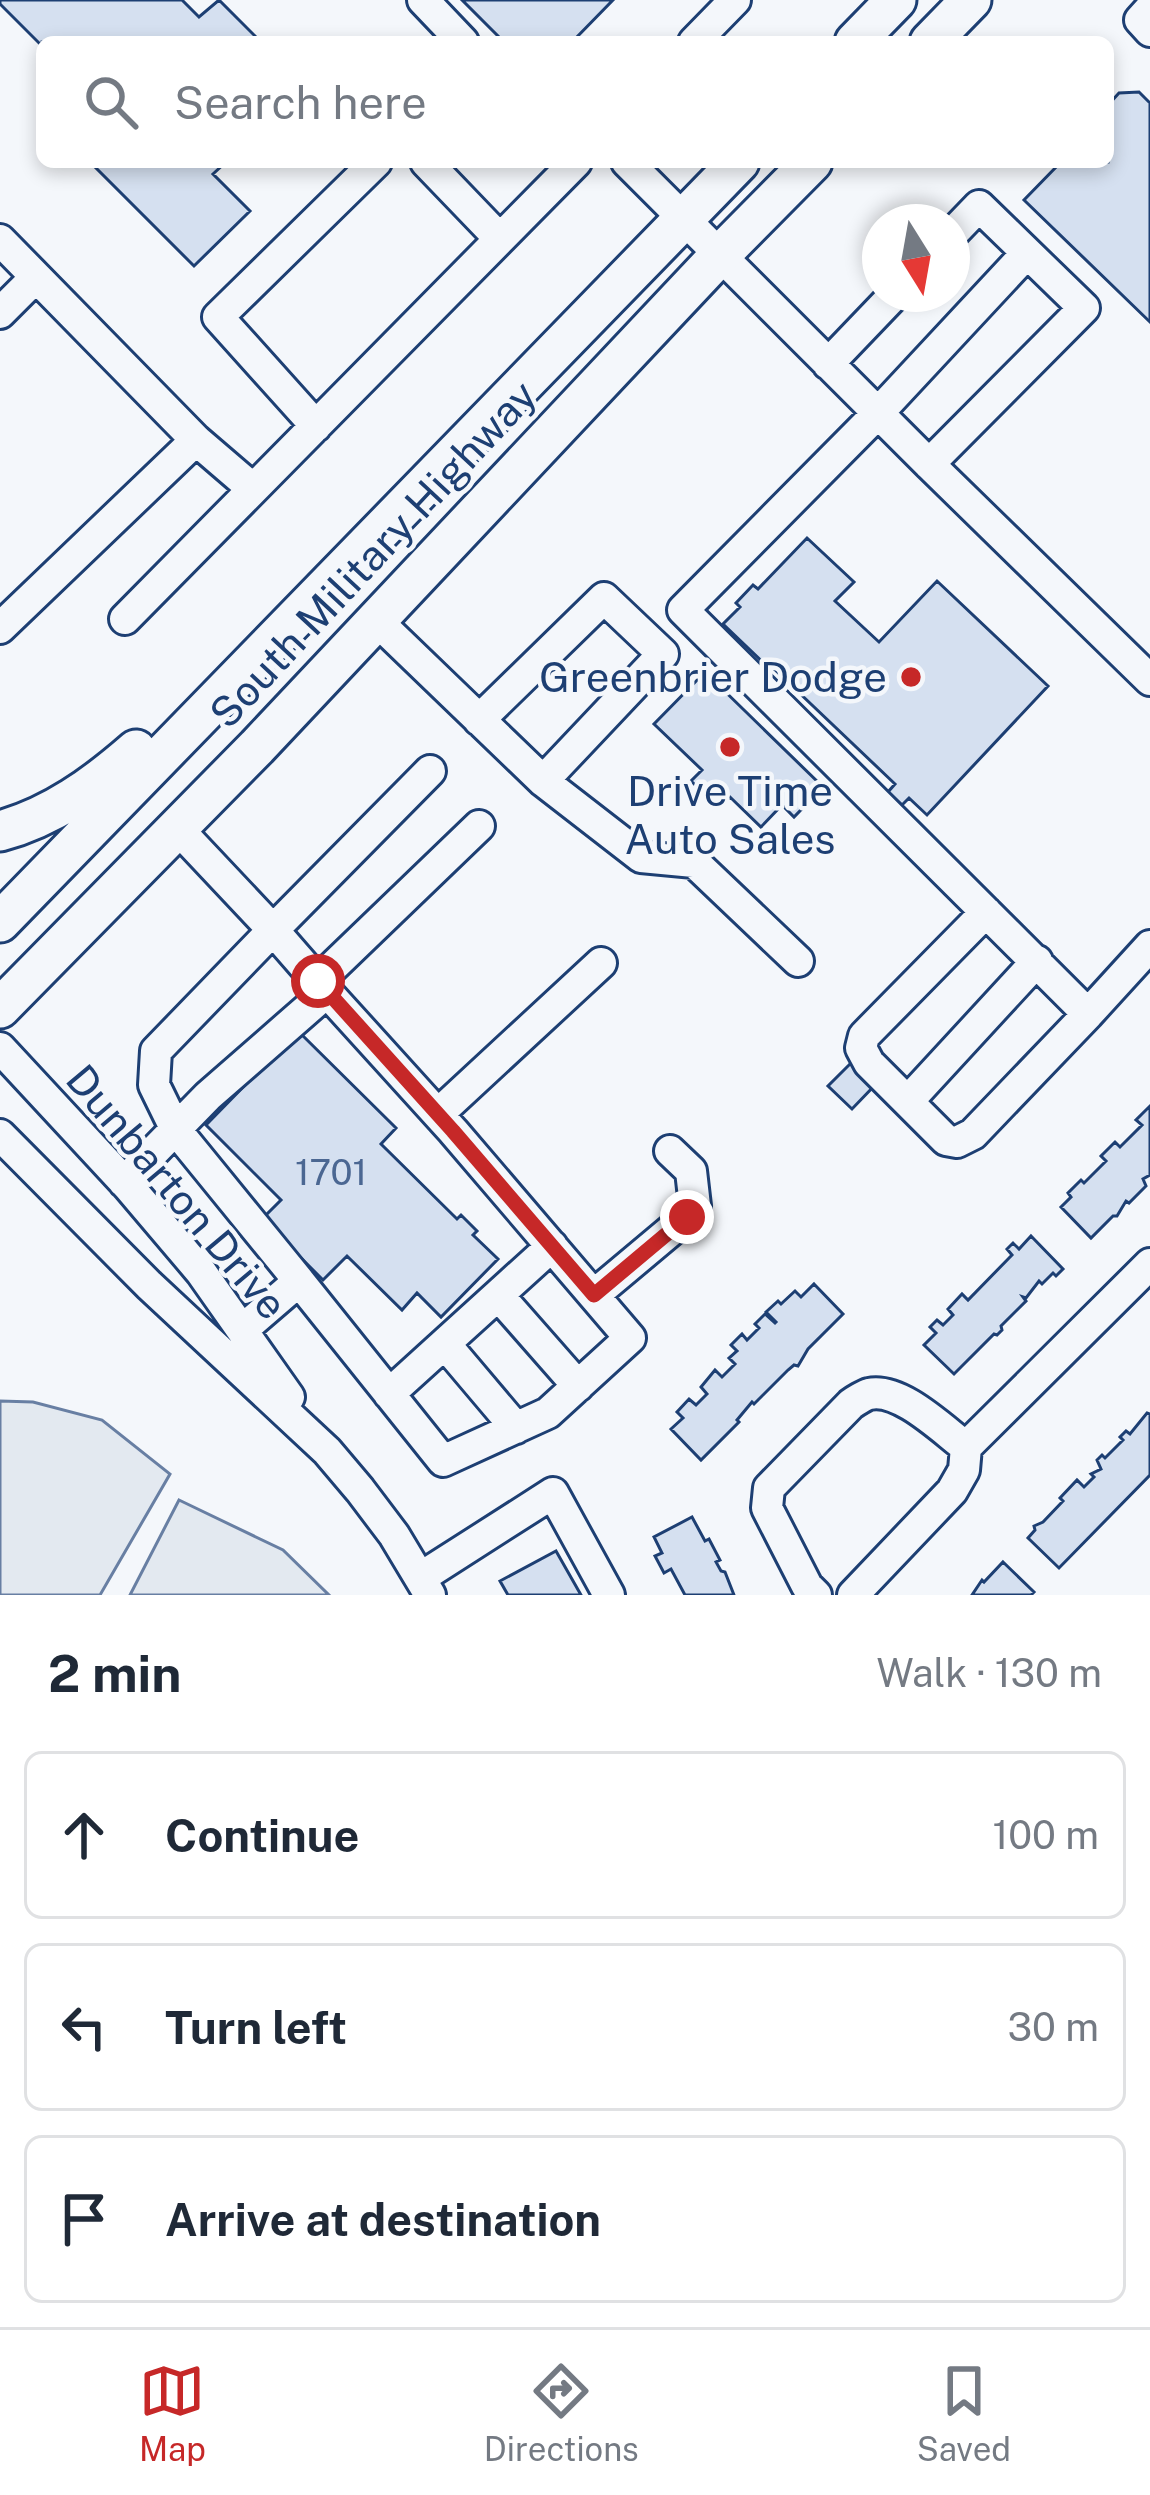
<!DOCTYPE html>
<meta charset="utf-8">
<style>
body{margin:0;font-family:"Public Sans",sans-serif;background:#f2f2f3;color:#1f2937}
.compass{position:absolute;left:862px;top:204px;width:108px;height:108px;border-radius:50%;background:#fff;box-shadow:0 6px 18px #0003;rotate:169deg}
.stop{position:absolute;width:36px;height:36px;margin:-27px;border:9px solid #c62828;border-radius:50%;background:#fff}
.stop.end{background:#c62828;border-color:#fff;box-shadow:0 3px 12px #0008}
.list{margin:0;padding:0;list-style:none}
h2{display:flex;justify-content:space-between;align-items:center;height:156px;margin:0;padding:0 48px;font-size:51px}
h2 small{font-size:39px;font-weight:400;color:#747a83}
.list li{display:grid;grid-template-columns:78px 1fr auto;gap:36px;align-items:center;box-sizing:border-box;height:168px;margin:0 24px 24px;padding:0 24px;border:3px solid #e0e1e3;border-radius:18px}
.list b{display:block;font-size:45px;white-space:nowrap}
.list em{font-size:39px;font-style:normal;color:#747a83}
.icon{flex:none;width:66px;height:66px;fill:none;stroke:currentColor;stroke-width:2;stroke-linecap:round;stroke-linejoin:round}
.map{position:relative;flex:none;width:1150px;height:1595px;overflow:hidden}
.search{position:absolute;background:#fff;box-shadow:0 6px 18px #0003;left:36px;right:36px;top:36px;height:132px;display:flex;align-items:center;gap:30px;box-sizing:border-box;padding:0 42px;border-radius:18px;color:#747a83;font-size:45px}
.sheet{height:732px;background:#fff}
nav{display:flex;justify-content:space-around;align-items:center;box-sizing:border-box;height:168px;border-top:3px solid #e0e1e3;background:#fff;font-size:33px;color:#747a83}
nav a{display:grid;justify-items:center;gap:6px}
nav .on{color:#c62828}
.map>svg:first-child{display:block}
</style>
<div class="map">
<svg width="1150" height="1595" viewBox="0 0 1150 1595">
<rect width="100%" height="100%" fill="#f4f7fb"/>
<!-- green -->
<path fill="#e3e9f0" stroke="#687fa3" stroke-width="3" d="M0,1401L33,1402L102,1420L170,1474L100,1595H0Z
M179,1500L283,1550L329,1595H130Z"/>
<!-- building -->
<path fill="#d5e0f0" stroke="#1d3f73" stroke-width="3" d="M0,0H182L199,17L219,0L261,42H42V46L0,4Z
M462,0H613L572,42H504Z
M1139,92L1150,103V322L1024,200L1061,162H1108V105L1119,93Z
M90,162H226L213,174L250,211L194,266Z
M807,538L854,582L835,601L879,642L937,581L1048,686L927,815L909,798L902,805L888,792L895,784L771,666L769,668L723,624L740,607L736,603L753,585L758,589Z
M705,672L823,787L794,817L782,805L761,827L730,797L719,808L691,781L702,770L654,724Z
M298,1031L396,1128L381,1144L457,1219L461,1215L477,1231L473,1235L498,1259L441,1317L417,1293L402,1310L347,1256L323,1280L262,1219L281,1200L206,1125L246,1084L238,1077Z
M851,1063L875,1085L852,1109L828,1086Z
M1150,1106V1175L1143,1179L1146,1186L1129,1203L1126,1201L1117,1216H1113L1091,1238L1061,1207L1071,1197L1068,1193L1081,1180L1084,1183L1106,1161L1101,1156L1115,1142L1120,1147L1142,1125L1136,1120Z
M1031,1236L1063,1269L1056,1276L1053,1273L1042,1284L1039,1281L1026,1298L1023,1297L1026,1301L1001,1326L1002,1330L997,1335L994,1334L954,1374L924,1345L936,1333L930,1327L937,1320L943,1325L953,1315L948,1309L962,1294L968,1300L1012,1255L1007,1249L1013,1243L1019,1249Z
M814,1284L843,1314L808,1349L798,1366L794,1365L788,1370L754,1404L752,1402L737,1420L739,1422L701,1460L671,1429L683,1418L677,1412L689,1399L696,1405L707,1394L701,1387L715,1370L722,1377L735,1364L729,1358L737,1351L731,1345L742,1334L747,1340L759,1328L755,1324L765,1314L775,1323L776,1322L766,1312L778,1301L781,1304L795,1291L801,1297Z
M1147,1413L1150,1414V1475L1059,1568L1028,1538L1035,1530L1034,1526L1043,1522L1063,1501L1060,1498L1077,1480L1084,1487L1094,1477L1091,1474L1101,1469L1097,1460L1102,1455L1105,1458L1123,1440L1120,1437L1126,1431L1130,1434Z
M692,1517L705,1541L709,1539L720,1560L716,1562L721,1571L725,1572L734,1595H685L671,1569L664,1573L655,1556L662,1553L654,1537Z
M556,1551L581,1595H508L500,1581Z
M1003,1562L1034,1592L1031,1595H972L982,1580L984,1582Z"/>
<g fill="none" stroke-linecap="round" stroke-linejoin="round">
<defs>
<path id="minor" d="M423,0L463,42
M1150,9L1140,20L1150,31
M694,42L735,0
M426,162L500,239
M627,162L929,464L1150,680
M0,240L196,440L253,489
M1027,253L878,413L683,610L1088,1014L1150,946
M0,313L36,277
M828,364L895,294
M316,426L218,317L376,162
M929,464L1084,308L979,206L952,234
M125,619L576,162
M377,621L543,781L641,857L694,862L798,961
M0,628L196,440
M479,720L604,598L663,654L543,781
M177,828L273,930L156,1051L154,1085L176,1130L299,1281L242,1330
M986,912L864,1036L861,1048L869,1063L946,1140L957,1142L973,1134L1088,1014
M318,981L479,826
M327,992L273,930L430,771
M0,1048L129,1187L201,1272L289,1397
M908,1101L1037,961
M438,1114L601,963
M0,1135L149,1285L327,1451L360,1490L394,1535L430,1595
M124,1182L208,1096L327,992L453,1131L630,1338L548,1413L443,1461L299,1281
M498,1295L578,1386
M594,1295L687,1217L695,1206L691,1171L670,1151
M445,1344L516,1428
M389,1394L552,1246
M966,1447L1150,1264
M420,1578L553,1493L609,1595
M816,1595L807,1586L767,1508L769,1488L851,1404C855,1401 865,1395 869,1394C900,1387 943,1430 966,1447L964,1470L952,1491L853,1595"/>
<path id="major" d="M855,42L896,0
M930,42L971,0
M0,831C52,817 96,785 136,750
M0,922L739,162
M0,1008L257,747L719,256L812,162"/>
</defs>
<!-- minor casing -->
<use href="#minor" stroke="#1d3f73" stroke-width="36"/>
<!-- major casing -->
<use href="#major" stroke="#1d3f73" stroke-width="45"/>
<!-- minor -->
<use href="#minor" stroke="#f4f7fb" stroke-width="30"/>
<!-- major -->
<use href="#major" stroke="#f4f7fb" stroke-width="39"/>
</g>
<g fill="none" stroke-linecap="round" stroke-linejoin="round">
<!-- route -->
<path stroke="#c62828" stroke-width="15" d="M318,981L453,1131L594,1295L687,1217"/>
</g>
<!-- markers -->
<g fill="#c62828" stroke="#f4f7fb" stroke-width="4.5">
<circle cx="911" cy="677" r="12"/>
<circle cx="730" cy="747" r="12"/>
</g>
<g text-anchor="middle" stroke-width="9" stroke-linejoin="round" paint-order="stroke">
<!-- number labels -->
<g font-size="36" fill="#4b6792">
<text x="331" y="1185">1701</text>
</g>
<!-- street labels -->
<g font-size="42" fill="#1d3f73" stroke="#f4f7fb">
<text transform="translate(373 554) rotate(-47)" y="15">South Military Highway</text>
<text transform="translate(177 1192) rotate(50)" y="15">Dunbarton Drive</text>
</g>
<!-- poi labels -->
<g font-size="42" fill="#1d3f73" stroke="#f4f7fb" text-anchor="end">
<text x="887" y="692">Greenbrier Dodge</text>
<text x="730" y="806" text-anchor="middle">Drive Time<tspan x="730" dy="48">Auto Sales</tspan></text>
</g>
</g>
</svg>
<svg class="compass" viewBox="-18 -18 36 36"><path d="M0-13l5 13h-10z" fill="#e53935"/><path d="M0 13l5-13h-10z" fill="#747a83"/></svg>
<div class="stop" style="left:318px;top:981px"></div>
<div class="stop end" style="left:687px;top:1217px"></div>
<div class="search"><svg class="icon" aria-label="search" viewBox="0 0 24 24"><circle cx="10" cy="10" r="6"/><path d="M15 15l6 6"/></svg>Search here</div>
</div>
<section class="sheet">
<h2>2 min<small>Walk · 130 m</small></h2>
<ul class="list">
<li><svg class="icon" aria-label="ahead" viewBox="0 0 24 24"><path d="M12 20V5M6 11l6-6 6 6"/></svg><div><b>Continue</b></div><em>100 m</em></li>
<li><svg class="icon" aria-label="left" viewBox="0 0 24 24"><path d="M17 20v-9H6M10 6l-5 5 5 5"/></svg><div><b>Turn left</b></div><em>30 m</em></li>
<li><svg class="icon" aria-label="arrive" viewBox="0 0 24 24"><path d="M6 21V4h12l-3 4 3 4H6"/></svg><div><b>Arrive at destination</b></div></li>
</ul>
</section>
<nav>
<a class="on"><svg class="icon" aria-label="map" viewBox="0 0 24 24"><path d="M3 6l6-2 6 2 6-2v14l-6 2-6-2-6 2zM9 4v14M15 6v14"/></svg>Map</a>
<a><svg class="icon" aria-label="directions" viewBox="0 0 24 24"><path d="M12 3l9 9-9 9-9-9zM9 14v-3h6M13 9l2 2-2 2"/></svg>Directions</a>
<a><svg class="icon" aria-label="saved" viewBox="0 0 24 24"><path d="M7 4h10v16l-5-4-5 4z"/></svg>Saved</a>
</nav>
